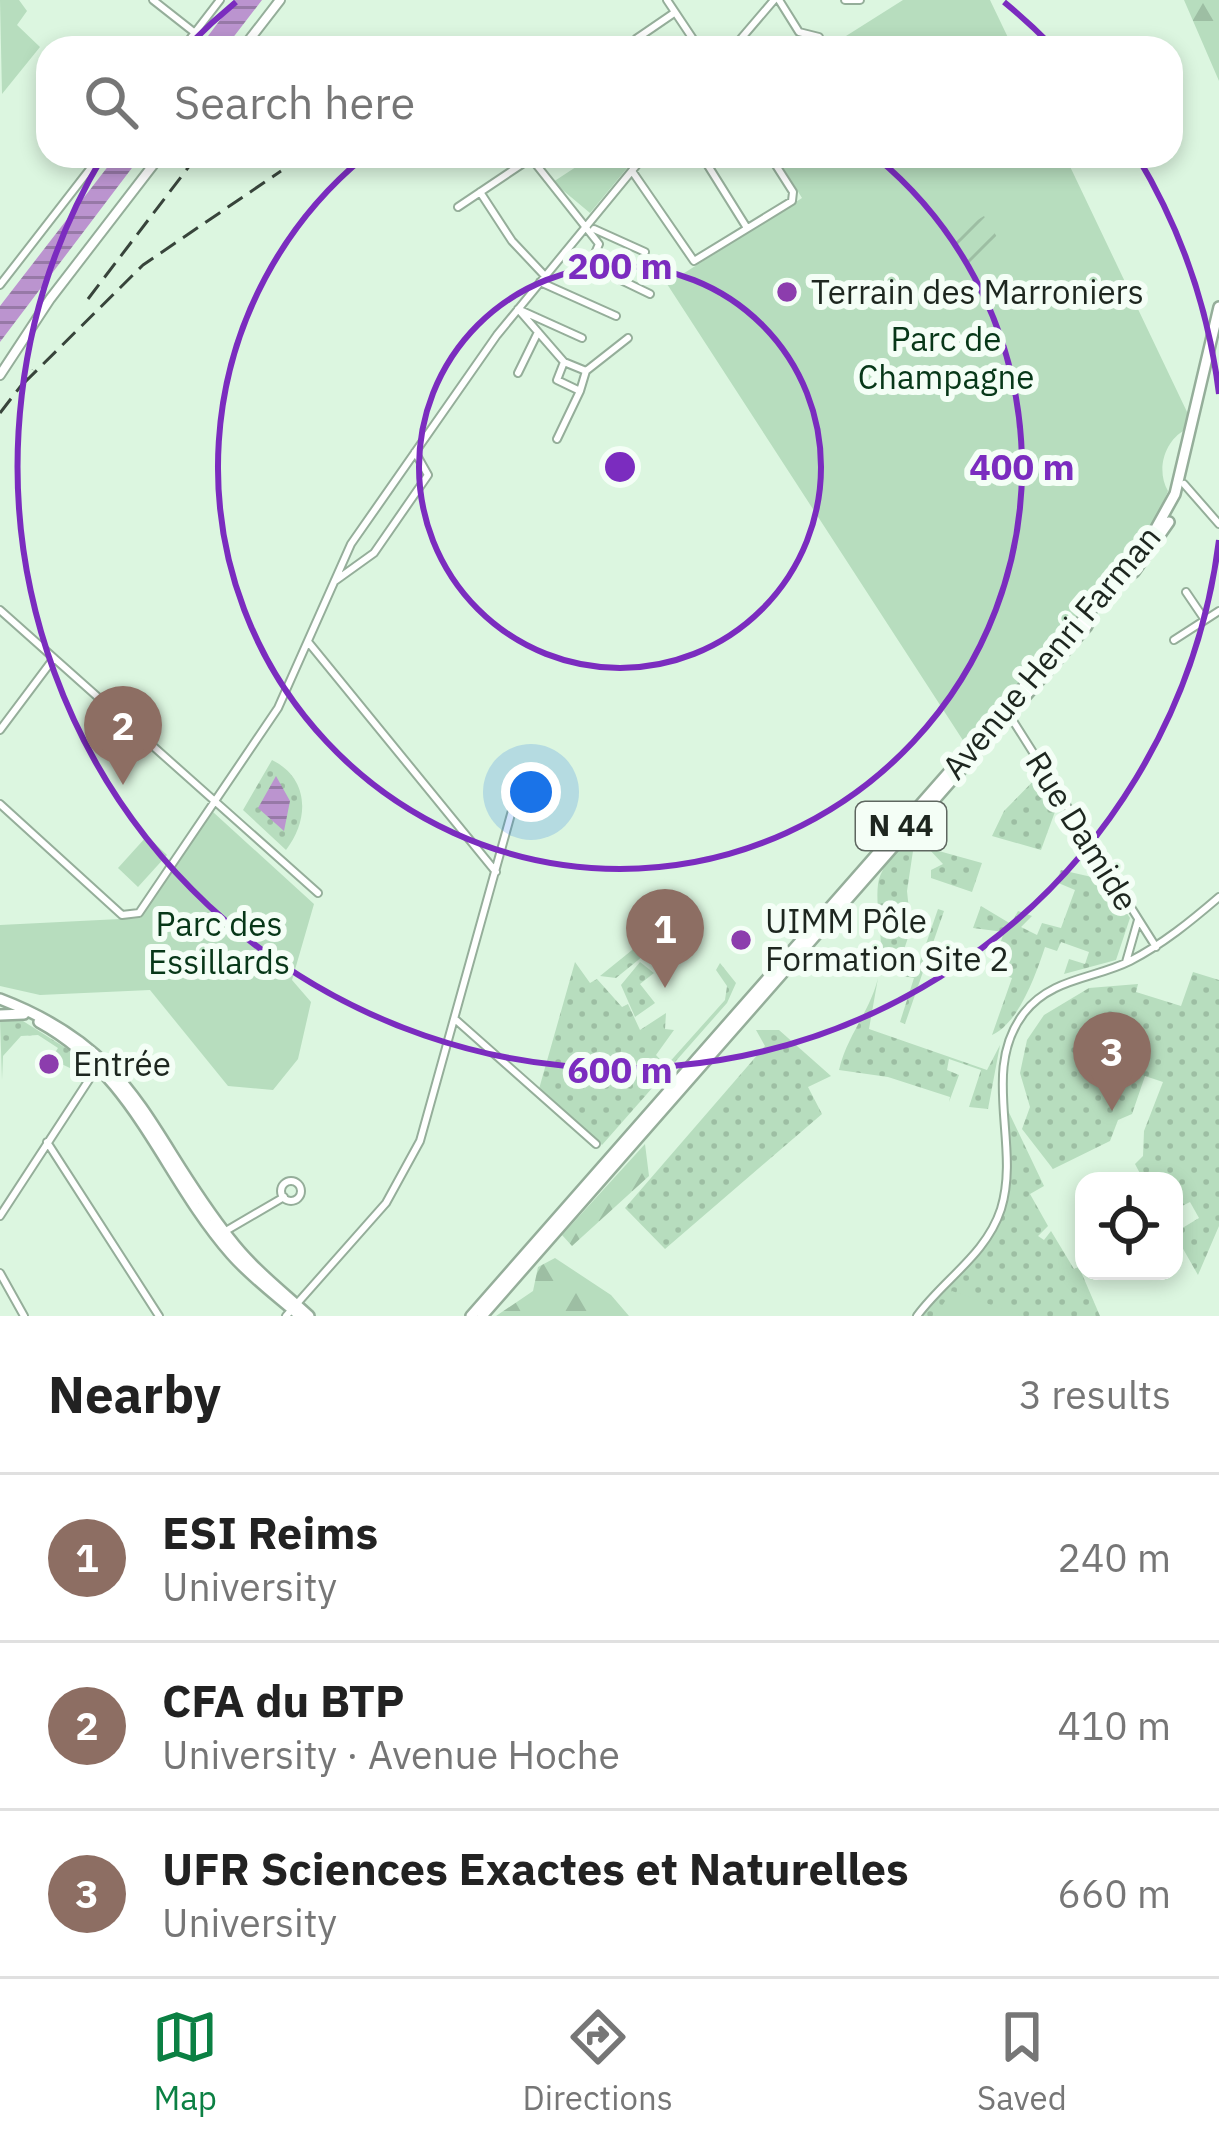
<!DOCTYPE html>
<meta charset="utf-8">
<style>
body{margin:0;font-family:"IBM Plex Sans",sans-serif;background:#f2f2f2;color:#222}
.controls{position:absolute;right:36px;bottom:36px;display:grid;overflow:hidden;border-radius:24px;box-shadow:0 6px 18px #0003}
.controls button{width:108px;height:108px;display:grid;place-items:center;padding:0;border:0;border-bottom:3px solid #e0e0e0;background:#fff;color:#222;font:60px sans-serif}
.you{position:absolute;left:531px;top:792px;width:42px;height:42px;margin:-30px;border:9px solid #fff;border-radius:50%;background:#1a73e8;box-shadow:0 0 0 18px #1a73e833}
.badge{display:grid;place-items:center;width:78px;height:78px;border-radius:50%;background:#0b8043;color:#fff;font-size:39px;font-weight:700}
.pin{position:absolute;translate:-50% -99px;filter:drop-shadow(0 3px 6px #0008)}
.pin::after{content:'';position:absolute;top:63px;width:42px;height:36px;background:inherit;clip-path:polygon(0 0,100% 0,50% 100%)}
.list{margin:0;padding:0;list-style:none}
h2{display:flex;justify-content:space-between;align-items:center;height:156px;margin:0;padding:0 48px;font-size:51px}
h2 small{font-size:39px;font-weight:400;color:#767676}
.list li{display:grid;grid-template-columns:78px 1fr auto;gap:36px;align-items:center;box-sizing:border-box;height:168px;padding:0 48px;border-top:3px solid #e0e0e0}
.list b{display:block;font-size:45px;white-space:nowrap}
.list p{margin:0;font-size:39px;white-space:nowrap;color:#767676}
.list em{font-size:39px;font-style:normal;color:#767676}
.icon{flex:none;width:66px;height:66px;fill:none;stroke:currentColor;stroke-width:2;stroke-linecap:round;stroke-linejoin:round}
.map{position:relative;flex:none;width:1219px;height:1316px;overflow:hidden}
.search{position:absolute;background:#fff;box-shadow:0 6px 18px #0003;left:36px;right:36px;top:36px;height:132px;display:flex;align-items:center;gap:30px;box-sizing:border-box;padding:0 42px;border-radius:36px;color:#767676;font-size:45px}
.sheet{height:660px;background:#fff}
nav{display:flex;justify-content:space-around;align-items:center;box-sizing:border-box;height:168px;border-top:3px solid #e0e0e0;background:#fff;font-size:33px;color:#767676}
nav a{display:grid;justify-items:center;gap:6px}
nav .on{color:#0b8043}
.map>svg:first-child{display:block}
</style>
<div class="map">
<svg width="1219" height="1316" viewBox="0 0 1219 1316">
<defs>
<pattern id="grass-dots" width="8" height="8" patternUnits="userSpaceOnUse" patternTransform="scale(3)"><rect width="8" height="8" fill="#b7ddbe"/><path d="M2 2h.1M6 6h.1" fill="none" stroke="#9dbea3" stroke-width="1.8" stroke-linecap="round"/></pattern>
<pattern id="forest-firs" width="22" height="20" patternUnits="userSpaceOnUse" patternTransform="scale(3)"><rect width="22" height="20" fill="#b7ddbe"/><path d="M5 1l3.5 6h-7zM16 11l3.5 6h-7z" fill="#9dbea3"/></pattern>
<pattern id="garden-furrows" width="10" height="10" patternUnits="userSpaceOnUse" patternTransform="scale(3)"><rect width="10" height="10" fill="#b7ddbe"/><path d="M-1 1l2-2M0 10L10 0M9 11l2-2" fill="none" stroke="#9dbea3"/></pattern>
<pattern id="water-rules" width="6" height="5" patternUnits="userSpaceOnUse" patternTransform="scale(3)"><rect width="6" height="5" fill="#bb94cf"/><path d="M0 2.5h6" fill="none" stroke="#9779a7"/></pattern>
</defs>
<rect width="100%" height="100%" fill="#dcf6e0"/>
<!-- grass -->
<path fill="url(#grass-dots)" d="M272,760C309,778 310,819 286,850L243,810Z
M1044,770L1050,793L1060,798L1041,850L992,836L1004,811Z
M938,809L945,812L943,818L913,851L907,891L911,929L898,967L916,973L938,909L944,911L905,1024L900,1022L914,978L881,972C884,942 875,909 878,884C881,861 919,822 938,809Z
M928,848L982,863L972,892L931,878V870L943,864Z
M1061,870L1105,880L1130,918L1116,960L1064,974L1069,959L1085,964L1089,952L1061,942L1057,951L1045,947C1036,974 1019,1023 992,1035L1012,978L991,971L1004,932L973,928L981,906L1011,924L1018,911L1032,916L1021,927L1037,935L1042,923L1061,928L1075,890L1056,882Z
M663,925L657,938L667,952L658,959L648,952L616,978L600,976Z
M575,962L590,983L597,979L622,1007L628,1004L640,1030L666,1013L665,1029L674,1030L656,1055L666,1066L725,1000L727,986L716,970L720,963L736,983L727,1003L602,1145L539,1089Z
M640,962L654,973L640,984L655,1003L635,1017L621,985Z
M1193,972L1219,980V1226L1198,1275L1174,1233L1199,1218L1190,1202L1174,1210V1181H1144L1135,1164L1143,1156L1144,1131L1163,1082L1145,1076L1132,1114L1118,1120L1110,1141L1053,1169L1022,1129L1030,1107L1020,1073L1027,1040L1044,1015L1089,988L1138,984L1136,992L1181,1006Z
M878,978L869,1029L987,1070L1000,1045L988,1109L969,1107L981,1070L949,1059L947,1070L959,1075L949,1102L950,1097L888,1077L839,1070C847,1035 870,1012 878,978Z
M0,1020L23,1021L80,1057L72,1069L51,1059L58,1048L38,1035L21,1036L3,1056L2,1080Z
M756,1030H779L831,1076L808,1087L822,1114L665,1249L625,1208L765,1046Z
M1003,1100L1044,1186L1030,1194L1048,1226L1038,1236L1044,1240L1051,1231L1074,1269L1079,1267L1100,1316H917C1004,1227 1006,1224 1003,1100Z"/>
<!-- forest -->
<path fill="url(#forest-firs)" d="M1184,0H1219V81Z
M645,1144L649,1176L572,1246L562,1235Z
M555,1258L611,1295L629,1316H496L533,1291L538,1267Z"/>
<!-- park -->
<path fill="#b7ddbe" d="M0,0H19L27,11L17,25L40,47L2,94Z
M903,0H990L1013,48H827Z
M574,156H637L590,213L553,182L579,165Z
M776,156H1065L1188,414L1185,430C1164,441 1156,471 1168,491L1151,531L966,745L667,284L802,198Z
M213,812L314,904L292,980L311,1002L298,1059L273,1090L228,1086L150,990L40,995L0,986V925L140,918Z
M147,836L167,855L138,887L118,868Z
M952,1291L1022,1316H935Z"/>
<!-- garden -->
<path fill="url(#garden-furrows)" d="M984,216L1005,250L972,270L951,236Z"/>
<!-- water -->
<path fill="url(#water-rules)" d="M235,0H262L225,48H199Z
M116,156H141L0,342V306Z
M276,776L290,801L284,831L258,808Z"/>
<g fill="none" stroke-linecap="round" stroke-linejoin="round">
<defs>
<path id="minor" d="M153,0L195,33
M667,0L699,48
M779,0L799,32L819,37
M845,0H860
M183,48L220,0
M636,48V39L674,13
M733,48L774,0
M702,156L747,228
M531,158L599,244L590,265L565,252
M632,171L694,261L792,201L793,192L770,156
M480,192L512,241L545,276
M458,207L534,156
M594,229L645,252
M590,265L650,294
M540,282L616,316
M0,285L100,156
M518,309L564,362L557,380L580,391L586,371L564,362
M520,310L582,338
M586,371L628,338
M518,373L538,332
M557,439L580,391
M1184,484L1219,524
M335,581L374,553L428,475L415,452
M1186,592L1205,620
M0,610L318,893
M1174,640L1219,611
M309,643L496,872
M1010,716L1156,947
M0,730L54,658
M0,804L122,915L139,913L278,708L351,544L497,335L644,156
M1126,962L1138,920
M456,1020L596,1144
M47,1142L159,1316
M281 1191a10 10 0 1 1 20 0a10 10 0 1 1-20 0Z
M0,1216L96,1069
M224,1232L284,1197
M0,1273L24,1316
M286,1316L386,1203L420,1141L523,771
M917,1316C944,1279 986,1255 1001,1209C1021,1145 980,1070 1024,1013C1051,978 1094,979 1130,961C1163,944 1191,921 1219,897"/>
<path id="tertiary" d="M243,48L280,0
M0,375L50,299L160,156"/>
<path id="primary" d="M1134,572L1169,522
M0,999C139,1052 147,1135 230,1239C252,1268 282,1291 309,1316
M0,1015L24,1014
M39,1022C136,1075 162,1175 231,1254C251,1277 277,1296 300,1316
M471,1316L1144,550L1175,494L1219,307
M482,1316L1087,626"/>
</defs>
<!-- minor casing -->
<use href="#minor" stroke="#95ae9a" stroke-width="10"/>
<!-- tertiary casing -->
<use href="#tertiary" stroke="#95ae9a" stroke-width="12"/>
<!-- primary casing -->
<use href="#primary" stroke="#95ae9a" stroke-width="14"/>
<!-- minor -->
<use href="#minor" stroke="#fff" stroke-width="6"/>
<!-- tertiary -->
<use href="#tertiary" stroke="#fff" stroke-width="8"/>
<!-- primary -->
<use href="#primary" stroke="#fff" stroke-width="9"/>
<!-- rail -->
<path stroke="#38443b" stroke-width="3" stroke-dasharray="18 9" stroke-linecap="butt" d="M88,299L197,156
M24,383L143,265L281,171
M0,413L33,370"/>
</g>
<!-- distance rings -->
<g fill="none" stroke="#7b2cbf" stroke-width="6">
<circle cx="620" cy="467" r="201"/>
<path d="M876 157A402 402 0 1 1 364 157"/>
<path d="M1219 540A603 603 0 1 1 103 156M190 44A603 603 0 0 1 236 2M1004 2A603 603 0 0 1 1050 44M1137 156A603 603 0 0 1 1219 394"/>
</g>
<!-- markers -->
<g fill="#8c3dad" stroke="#f4fef6" stroke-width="4.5">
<circle cx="787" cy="292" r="12"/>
<circle cx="741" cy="940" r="12"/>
<circle cx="49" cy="1064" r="12"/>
</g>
<g text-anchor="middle" stroke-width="12" stroke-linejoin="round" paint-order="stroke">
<!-- shield labels -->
<rect fill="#f4fef6" stroke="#5e6760" stroke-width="3" x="856" y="802" width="90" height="48" rx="9"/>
<g font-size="30" font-weight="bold" fill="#1d261f">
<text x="901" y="836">N 44</text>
</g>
<!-- poi labels -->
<g font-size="33" fill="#1d261f" stroke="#f4fef6" text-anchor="start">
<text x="811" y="304">Terrain des Marroniers</text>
<text x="765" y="933">UIMM Pôle<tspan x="765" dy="38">Formation Site 2</tspan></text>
<text x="73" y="1076">Entrée</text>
</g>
<!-- park labels -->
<g font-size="33" fill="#073718" stroke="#f4fef6">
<text x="946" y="351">Parc de<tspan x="946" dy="38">Champagne</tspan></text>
<text x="219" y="936">Parc des<tspan x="219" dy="38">Essillards</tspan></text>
</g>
<!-- street labels -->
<g font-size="33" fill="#1d261f" stroke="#f4fef6">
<text transform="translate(1051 652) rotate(-50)" y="12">Avenue Henri Farman</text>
<text transform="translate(1082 831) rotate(58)" y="12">Rue Damide</text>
</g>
</g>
<circle cx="620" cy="467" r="18" fill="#7b2cbf" stroke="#f4fef6" stroke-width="6"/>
<g font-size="36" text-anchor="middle" font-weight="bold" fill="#7b2cbf" stroke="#f4fef6" stroke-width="12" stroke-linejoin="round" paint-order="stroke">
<text x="620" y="279">200 m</text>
<text x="1022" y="480">400 m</text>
<text x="620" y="1083">600 m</text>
</g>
</svg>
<div class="controls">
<button><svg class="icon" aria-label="locate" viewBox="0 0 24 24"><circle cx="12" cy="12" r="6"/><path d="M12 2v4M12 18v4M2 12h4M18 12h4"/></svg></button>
</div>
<div class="you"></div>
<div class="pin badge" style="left:665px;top:988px;background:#8d6e63">1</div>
<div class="pin badge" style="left:123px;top:785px;background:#8d6e63">2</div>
<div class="pin badge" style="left:1112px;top:1111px;background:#8d6e63">3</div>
<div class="search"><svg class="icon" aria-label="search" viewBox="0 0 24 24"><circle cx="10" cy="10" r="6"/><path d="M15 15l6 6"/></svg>Search here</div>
</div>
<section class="sheet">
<h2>Nearby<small>3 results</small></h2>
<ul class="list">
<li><span class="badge" style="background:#8d6e63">1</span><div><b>ESI Reims</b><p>University</p></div><em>240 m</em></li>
<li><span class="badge" style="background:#8d6e63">2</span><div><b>CFA du BTP</b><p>University · Avenue Hoche</p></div><em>410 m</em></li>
<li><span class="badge" style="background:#8d6e63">3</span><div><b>UFR Sciences Exactes et Naturelles</b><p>University</p></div><em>660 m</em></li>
</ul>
</section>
<nav>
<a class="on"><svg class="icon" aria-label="map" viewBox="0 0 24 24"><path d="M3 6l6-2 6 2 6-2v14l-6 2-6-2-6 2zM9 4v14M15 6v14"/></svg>Map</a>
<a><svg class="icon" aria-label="directions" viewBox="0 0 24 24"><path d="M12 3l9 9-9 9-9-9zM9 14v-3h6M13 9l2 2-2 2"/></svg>Directions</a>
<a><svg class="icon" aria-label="saved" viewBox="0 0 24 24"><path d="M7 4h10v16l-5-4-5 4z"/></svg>Saved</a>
</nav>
